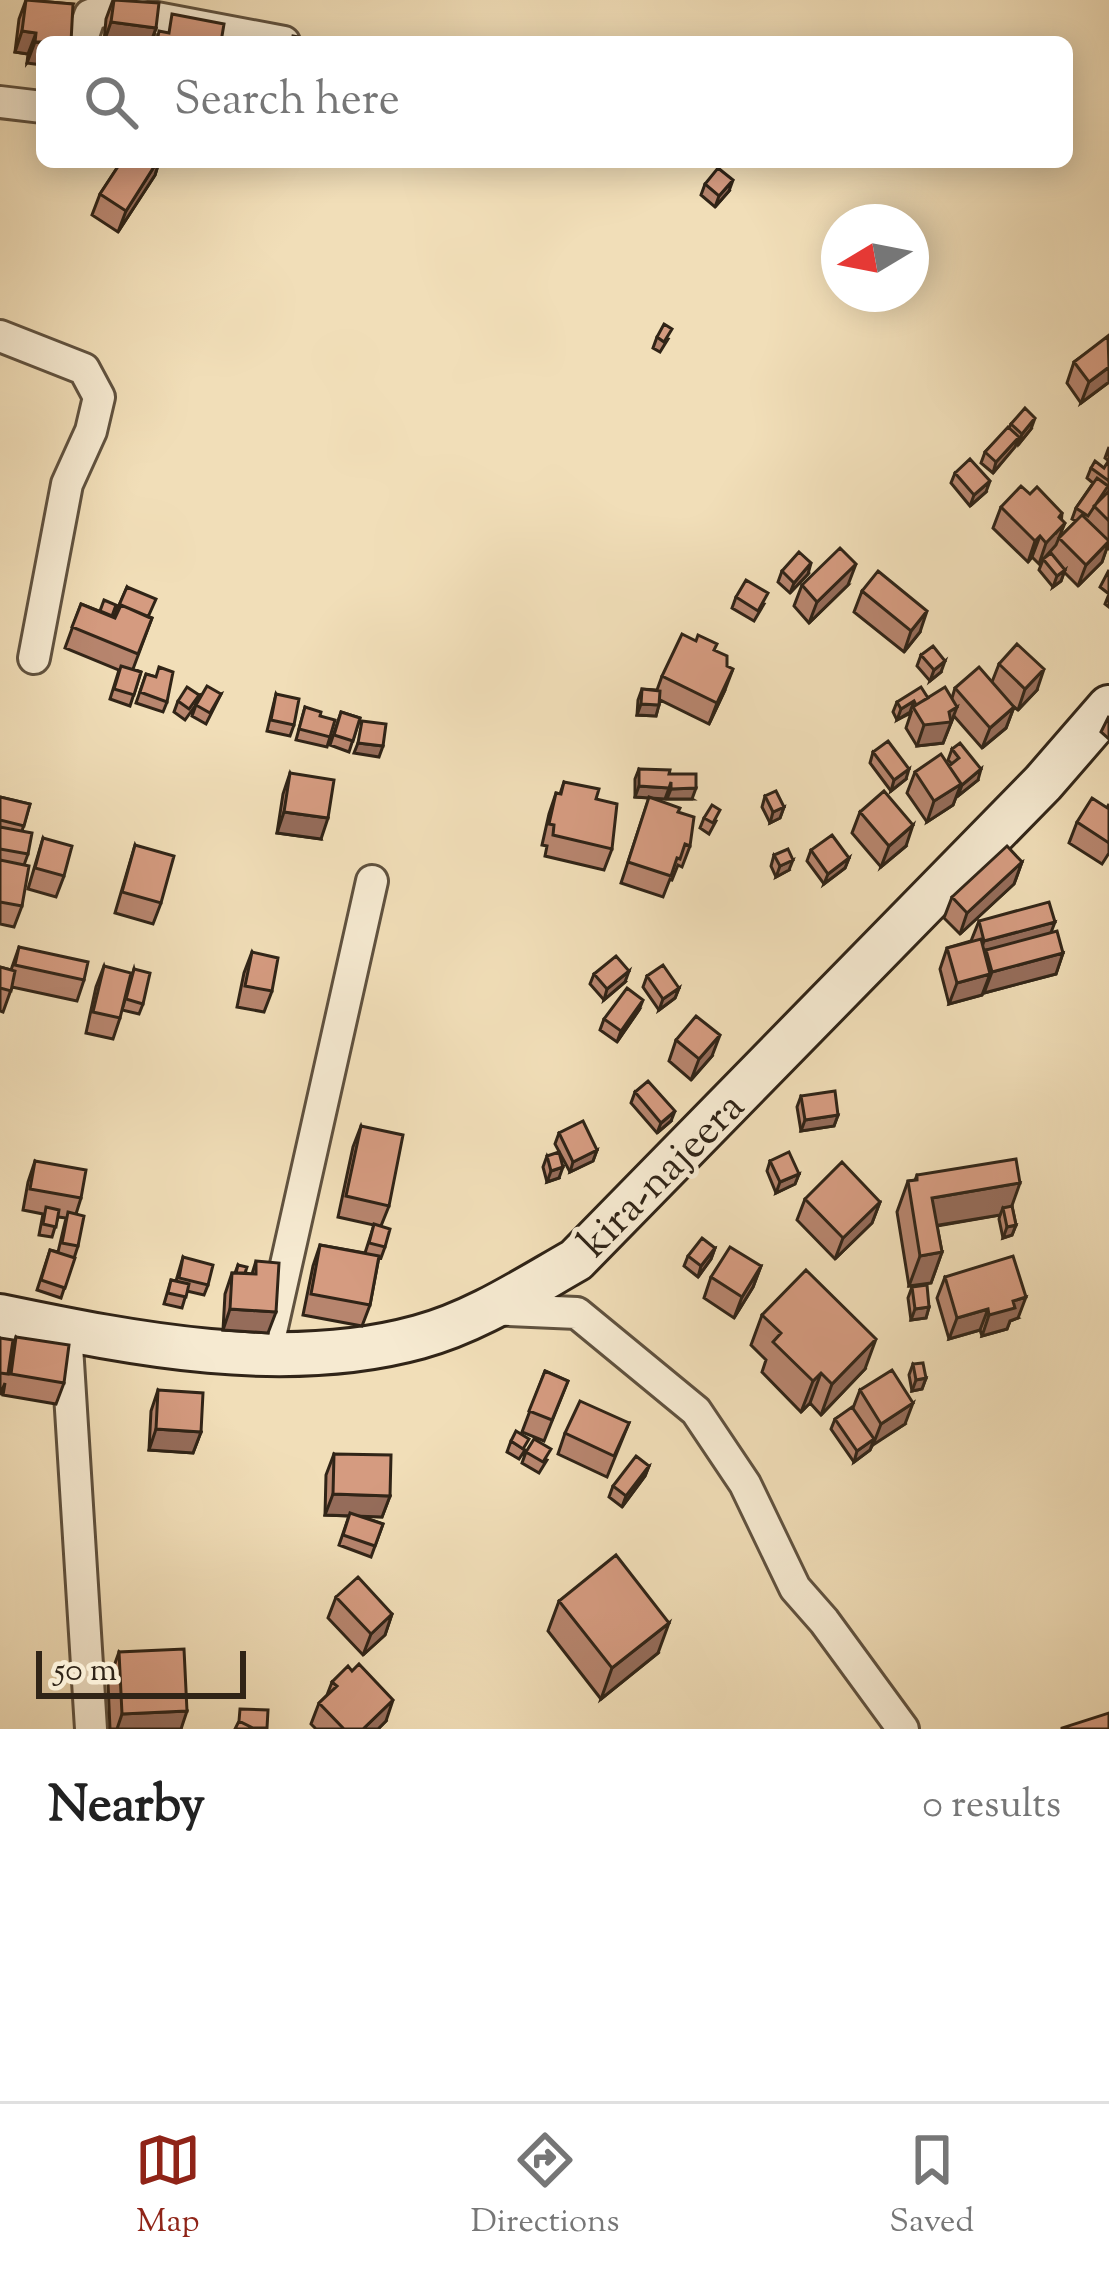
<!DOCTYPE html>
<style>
body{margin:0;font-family:"Sorts Mill Goudy",serif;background:#f6f6f6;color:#222}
.compass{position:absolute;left:821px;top:204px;width:108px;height:108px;border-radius:50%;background:#fff;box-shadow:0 6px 30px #0003;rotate:260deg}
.scale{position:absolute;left:36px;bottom:30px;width:210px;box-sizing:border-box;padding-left:12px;border:6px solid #302417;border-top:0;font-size:33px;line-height:42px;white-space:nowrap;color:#302417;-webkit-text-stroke:9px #f6ead1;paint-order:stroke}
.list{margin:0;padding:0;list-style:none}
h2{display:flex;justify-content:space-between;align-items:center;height:156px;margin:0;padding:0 48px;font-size:51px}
h2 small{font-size:39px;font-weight:400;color:#767676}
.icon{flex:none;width:66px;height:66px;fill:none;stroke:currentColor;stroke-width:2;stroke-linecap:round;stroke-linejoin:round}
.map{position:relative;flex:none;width:1109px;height:1729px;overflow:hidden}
.search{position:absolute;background:#fff;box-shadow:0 6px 30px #0003;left:36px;right:36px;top:36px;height:132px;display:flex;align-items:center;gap:30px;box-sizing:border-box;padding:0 42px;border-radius:18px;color:#767676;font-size:45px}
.sheet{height:372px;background:#fff}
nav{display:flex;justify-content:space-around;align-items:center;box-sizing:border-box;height:168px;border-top:3px solid #e0e0e0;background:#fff;font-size:33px;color:#767676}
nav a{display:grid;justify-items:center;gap:6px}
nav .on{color:#8f2418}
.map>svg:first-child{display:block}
</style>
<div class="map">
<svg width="1109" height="1729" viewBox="0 0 1109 1729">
<rect width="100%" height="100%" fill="#f1deb8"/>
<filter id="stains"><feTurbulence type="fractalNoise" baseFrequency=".00167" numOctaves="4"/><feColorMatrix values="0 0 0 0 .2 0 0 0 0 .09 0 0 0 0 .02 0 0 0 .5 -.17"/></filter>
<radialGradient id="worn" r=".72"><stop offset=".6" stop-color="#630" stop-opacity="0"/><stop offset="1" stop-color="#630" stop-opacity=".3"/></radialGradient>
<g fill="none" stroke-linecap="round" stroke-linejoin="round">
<defs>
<path id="street" d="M81,42L90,15L109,9L284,42
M0,102L42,107
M0,336L84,369L99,397L91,431L67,484L34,658
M488,1309L577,1313L696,1411L745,1484L795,1588L824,1621L903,1729
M66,1330L91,1729
M266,1354L372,881"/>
<path id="secondary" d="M0,1316C135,1344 284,1374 419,1337C475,1322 525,1289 576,1260L1043,783L1109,707"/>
</defs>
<!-- street casing -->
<use href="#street" stroke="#60523f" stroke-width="36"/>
<!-- secondary casing -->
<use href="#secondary" stroke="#302417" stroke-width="48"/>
<!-- street -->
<use href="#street" stroke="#f6ead1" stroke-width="30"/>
<!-- secondary -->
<use href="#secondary" stroke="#f6ead1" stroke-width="42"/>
</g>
<!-- wall -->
<path fill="#b7856e" stroke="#302417" stroke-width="3" d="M26,0L73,4L27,63L28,54L15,52L19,19Z
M113,0L156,28L151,42H104L106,19Z
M121,162H159L155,175L118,232L92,215L100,194Z
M705,184L729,191L715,207L701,195Z
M657,337L668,339L660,352L653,348Z
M1109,337V382L1081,403L1067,383L1074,362Z
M1011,424L1031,429L1018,445L1017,443L993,473L981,463L985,452L1009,428Z
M1109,447V549L1107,547L1102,562L1078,586L1064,572L1061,581L1053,587L1039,570L1043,560L1039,564L1032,557L1028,562L993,528L1001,507L1030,494L1062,513L1060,537L1076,521L1072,519L1076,508L1093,483L1087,478L1091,468H1104L1109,461L1105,458Z
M955,473L986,492L970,506L951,483Z
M1109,570V607L1105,604L1109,594L1100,587Z
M782,571L808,574L790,593L778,582Z
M802,585H848L809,623L794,606Z
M127,587L149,617L152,618L133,669L141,672L130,706L110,699L119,670L65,648L81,604L114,617Z
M862,591L920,632L904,652L854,612Z
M736,597L764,604L754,621L732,608Z
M714,650L725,690L709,724L660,700L656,716L637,715L638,700L642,689L657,690L662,676Z
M921,655L941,672L930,681L917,666Z
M999,664L1037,690L1018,710L1014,707L1006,728L982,748L954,716L943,743L917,746L906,728L911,713L897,720L893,712L897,702L952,698L955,688L992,682Z
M146,674L156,677L167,702L163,712L136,703Z
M221,694L206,724L192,716L196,705Z
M276,694L294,725L290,736L267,731Z
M199,695L195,706L185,720L174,712L178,701Z
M305,707L320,716L330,737L327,747L296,740Z
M341,712L360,718L349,752L330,745Z
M1109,716V739L1101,732Z
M952,749L978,780L958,796L957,794L953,805L927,822L907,793L915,772L949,766L952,764L948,760Z
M873,752L906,779L891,791L870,763Z
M639,769L692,799H667V792L665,799L651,798L678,812L690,846L682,867L678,865L672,880L670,879L663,897L621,883L649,798L635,797V779Z
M290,773L321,839L277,833L283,794Z
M564,782L596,799L612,849L604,870L545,856L547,846L542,845L549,814L556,793L560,794Z
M765,796L784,807L780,818L770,823L762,807Z
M0,797L30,804L22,831L28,854L24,865L22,906L14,927L0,924Z
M1109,804V853L1102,864L1069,843L1077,822L1107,808Z
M860,812L906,846L881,867L852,833Z
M704,818L716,821L709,834L700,828Z
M43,838L64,876L56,897L28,889Z
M135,845L161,903L153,924L115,913Z
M811,850L849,858L845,868L824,884L807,861Z
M774,855L789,870L776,877L771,866Z
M1022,862L1014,884L960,934L944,918L952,897Z
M979,921L1051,933L1063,953L1056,974L984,993V991L982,995L949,1004L940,969L947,948L971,941Z
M19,947L84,980L77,1001L12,987L3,1012L0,1011V967L11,970Z
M252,952L272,991L264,1012L237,1007L244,973Z
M104,966L120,1018L113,1039L86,1033L96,987Z
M134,969L143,1004L139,1014L122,1010Z
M594,974L625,982L604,1000L590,984Z
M647,976L679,988L675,998L659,1010L643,987Z
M639,1010L617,1042L600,1030L604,1019Z
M676,1040L712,1056L691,1080L669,1061Z
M635,1092L671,1121L657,1133L631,1103Z
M801,1096L838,1115L834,1126L801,1131L797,1107Z
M361,1126L389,1206L381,1226L385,1247L381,1258L379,1257L370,1305L362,1326L303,1315L313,1266L320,1245L365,1253L374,1225L338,1217L353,1147Z
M559,1133L597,1150L593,1161L570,1172L555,1144Z
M547,1156L559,1178L547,1182L543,1167Z
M35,1161L81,1198L76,1214L78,1246L61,1298L37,1290L50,1250L58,1252L66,1218L58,1217L52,1237L39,1235L43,1214L23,1210L28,1182Z
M770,1161L799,1174L795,1184L776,1193L767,1171Z
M917,1175L1012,1206L1016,1225L1012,1235L1003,1238L999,1219L1000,1215L937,1226L942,1252L931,1283L909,1286L897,1212L908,1181L915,1180Z
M805,1199L880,1202L872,1223L835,1259L797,1220Z
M715,1248L711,1259L698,1277L684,1266L688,1256Z
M183,1257L208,1285L204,1295L187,1291L182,1308L164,1304L171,1280L176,1281Z
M256,1261L268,1333L223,1330L225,1294L232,1273H235L238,1265L245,1273L252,1274Z
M761,1266L753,1287L734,1318L704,1298L711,1277Z
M945,1277L1018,1318L1010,1321L1007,1329L982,1336L980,1330L949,1339L937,1298Z
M912,1287L929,1307L926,1318L911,1320L908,1298Z
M762,1315L865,1369L821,1415L810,1403L801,1412L762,1372L766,1360L751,1345Z
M16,1337L64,1383L56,1404L3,1395L5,1383L0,1395V1338L12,1349Z
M913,1364L926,1378L922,1389L912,1391L909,1375Z
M545,1371L568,1381L544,1441L522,1432Z
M158,1390L201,1432L193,1453L149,1450L151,1411Z
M860,1390L905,1424L873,1444L870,1450L854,1462L831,1429L835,1419L853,1408Z
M629,1423L607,1477L558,1454L565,1433Z
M511,1441L525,1450L519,1459L507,1452Z
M526,1452L547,1460L539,1473L522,1463Z
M334,1454L390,1496L382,1517L360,1516L383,1524L371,1557L339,1545L349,1516L325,1515L326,1475Z
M649,1466L645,1476L622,1507L609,1497L613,1486Z
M336,1597L392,1614L385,1635L363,1655L328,1618Z
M559,1601L658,1653L601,1699L548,1631Z
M119,1652L181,1729H110L108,1683Z
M332,1682L386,1721L378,1729H316L311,1724L319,1703L327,1695Z"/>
<!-- shaded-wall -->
<path fill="#956c5a" stroke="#302417" stroke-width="3" d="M111,22L156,28L151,42H104Z
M22,31L36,33L28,54L15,52Z
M35,42L42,43V65L27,63Z
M157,162H159L155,175L118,232L126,211Z
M733,180L729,191L715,207L719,196Z
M1109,367V382L1081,403L1089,382Z
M1035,418L1031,429L1018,445L1022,434Z
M1019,437L1015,447L993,473L996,462Z
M990,481L986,492L970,506L974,495Z
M1062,513L1055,534L1065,523L1056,545L1039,564L1046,543L1059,517Z
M1040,536L1032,557L1028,562L1035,541Z
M1109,542L1102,562L1078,586L1086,565Z
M811,563L808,574L790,593L794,583Z
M856,564L848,585L809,623L817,602Z
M1065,570L1061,581L1053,587L1057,576Z
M927,611L920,632L904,652L911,631Z
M945,661L941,672L930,681L934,670Z
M733,669L725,690L709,724L717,703Z
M1044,669L1037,690L1018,710L1025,689Z
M914,701L910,712L897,720L901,709Z
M641,704L659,705L656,716L637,715Z
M957,707L943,743L917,746L924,725Z
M1014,707L1006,728L982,748L990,728Z
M358,743L383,746L379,757L354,753Z
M909,769L906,779L891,791L894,780Z
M981,769L978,780L958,796L962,785Z
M961,784L953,805L927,822L934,801Z
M639,786L669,788L665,799L635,797Z
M696,788L692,799H667L671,789Z
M784,807L780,818L770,823L773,812Z
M284,812L328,818L321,839L277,833Z
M913,825L906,846L881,867L889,846Z
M849,858L845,868L824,884L828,874Z
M793,860L789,870L776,877L780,866Z
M1022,862L1014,884L960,934L967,913Z
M1055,922L1047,943L986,950L982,961L977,962L984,941Z
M1063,953L1056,974L984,993L992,972Z
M629,971L625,982L604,1000L607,989Z
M990,974L982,995L949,1004L957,983Z
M679,988L675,998L659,1010L663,999Z
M643,1000L639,1010L617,1042L621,1031Z
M720,1035L712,1056L691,1080L699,1059Z
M675,1111L671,1121L657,1133L661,1123Z
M838,1115L834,1126L801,1131L805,1120Z
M597,1150L593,1161L570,1172L573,1162Z
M563,1167L559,1178L547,1182L551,1171Z
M799,1174L795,1184L776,1193L780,1182Z
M1020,1183L1009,1214L1003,1208L1000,1215L921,1228L932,1198Z
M880,1202L872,1223L835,1259L843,1238Z
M1016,1225L1012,1235L1003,1238L1007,1227Z
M715,1248L711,1259L698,1277L701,1266Z
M942,1252L931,1283L909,1286L920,1256Z
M761,1266L753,1287L734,1318L742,1297Z
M1026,1297L1018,1318L1010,1321L1007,1329L982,1336L989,1315L1013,1301Z
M929,1307L926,1318L911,1320L915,1309Z
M230,1309L276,1312L268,1333L223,1330Z
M988,1309L980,1330L949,1339L957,1318Z
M876,1339L865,1369L821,1415L832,1384Z
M821,1373L810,1403L801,1412L813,1381Z
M926,1378L922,1389L912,1391L916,1380Z
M913,1403L905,1424L873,1445L881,1424Z
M156,1429L201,1432L193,1453L149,1450Z
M874,1439L870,1450L854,1462L857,1451Z
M649,1466L645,1476L622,1507L626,1496Z
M333,1494L390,1496L382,1517L325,1515Z
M392,1614L385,1635L363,1655L371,1634Z
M669,1623L658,1653L601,1699L612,1668Z
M393,1700L386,1721L378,1729H363Z
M187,1711L181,1729H117L122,1714Z"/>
<!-- building -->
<path fill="#d59b80" stroke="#302417" stroke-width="3" d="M26,0L73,4L71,42H35L36,33L22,31Z
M114,0L159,3L156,28L111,22Z
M172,14L224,24L221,42H157L159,31L169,33Z
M293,36L314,40V42H292Z
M121,162H157L126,211L100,194Z
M718,168L733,180L719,196L705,184Z
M664,324L672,329L664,342L657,337Z
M1108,336L1109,367L1089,382L1074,362Z
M1025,408L1035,418L1022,434L1011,424Z
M1008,427L1019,437L996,462L985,452Z
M970,459L990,481L974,495L955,473Z
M1109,460V481L1091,468L1095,461L1104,468Z
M1097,478L1108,486L1088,516L1076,508Z
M1021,486L1030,494L1037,487L1062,513L1059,517L1065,523L1046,543L1040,536L1035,541L1001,507Z
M1109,491V521L1094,506Z
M1082,515L1109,541L1086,565L1059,538Z
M840,548L856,564L817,602L802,585Z
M799,552L811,563L794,583L782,571Z
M1051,553L1065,570L1057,576L1043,559Z
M878,571L927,611L911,631L862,591Z
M746,580L768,593L758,611L736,597Z
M127,587L156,599L148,617L121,605L118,611L117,610Z
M104,600L116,605L112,616L100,611Z
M81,604L115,618L121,605L152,618L138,654L72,627Z
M682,634L696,641L698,635L717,644L714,650L727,656V666L733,669L717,703L662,676Z
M1017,644L1044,669L1025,689L999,664Z
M933,646L945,661L934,670L921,655Z
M121,666L141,672L134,695L114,689Z
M159,667L173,672L167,702L140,692L146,674L156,677Z
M979,667L1014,707L990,728L955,688Z
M207,686L221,694L210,713L196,705Z
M187,687L199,695L189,709L178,701Z
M921,687L928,698L916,705L914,701L901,709L897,702Z
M945,687L957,707L949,712L951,722L924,725L913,707Z
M642,689L660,691L659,705L641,704Z
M276,694L299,699L294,725L271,720Z
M305,707L321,712L320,716L335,720L330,737L299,729Z
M341,712L360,718L353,741L334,735Z
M362,721L386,724L383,746L358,743Z
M888,741L909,769L894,780L873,752Z
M960,743L981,769L962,785L949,766L959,758L952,749Z
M941,754L961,784L934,801L915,772Z
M639,769L670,770L669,774H696V788L671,789V782L669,788L639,786Z
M290,773L334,780L328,818L284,812Z
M564,782L599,789L596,799L617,804L612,849L553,835L554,825L549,824L556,793L561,794Z
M776,791L784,807L773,812L765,796Z
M884,791L913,825L889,846L860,812Z
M0,797L30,804L24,826L0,820Z
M649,797L680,808L678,812L694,817L690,846L685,844L680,859L677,858L671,876L628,862Z
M1092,798L1109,809V843L1077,822Z
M712,805L720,810L713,823L704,818Z
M0,827L32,833L28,854L0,849Z
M832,835L849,858L828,874L811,850Z
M43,838L72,846L64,876L35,868Z
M135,845L174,856L161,903L122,892Z
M1007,846L1022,862L967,913L952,897Z
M788,849L793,860L780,866L774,855Z
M0,860L29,866L22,906L0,902Z
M1049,902L1055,922L984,941L979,921Z
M1057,931L1063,953L992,972L986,950Z
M981,939L990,974L957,983L947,948Z
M19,947L88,962L84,980L15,965Z
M252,952L278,958L272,991L245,986Z
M616,956L629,971L607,989L594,974Z
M663,965L679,988L663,999L647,976Z
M104,966L131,973L120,1018L93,1012Z
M0,967L15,971L11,991L0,988Z
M134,969L150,973L143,1004L126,999Z
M627,988L643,1000L621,1031L604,1019Z
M696,1016L720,1035L699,1059L676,1040Z
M648,1081L675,1111L661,1123L635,1092Z
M835,1091L838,1115L805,1120L801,1096Z
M583,1121L597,1150L573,1162L559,1133Z
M361,1126L403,1135L389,1206L346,1196Z
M559,1152L563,1167L551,1171L547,1156Z
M789,1152L799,1174L780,1182L770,1161Z
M1016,1159L1020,1183L932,1198L942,1252L920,1256L908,1181L917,1180V1175Z
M35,1161L86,1170L81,1198L30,1189Z
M842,1162L880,1202L843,1238L805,1199Z
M1012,1206L1016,1225L1007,1227L1003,1208Z
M46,1207L59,1210L56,1227L43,1224Z
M68,1212L84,1216L78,1246L62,1243Z
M374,1224L390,1229L385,1247L369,1243Z
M702,1238L715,1248L701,1266L688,1256Z
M320,1245L379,1256L370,1305L311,1294Z
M730,1247L761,1266L742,1297L711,1277Z
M50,1250L75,1258L65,1288L41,1280Z
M1013,1256L1026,1297L1013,1301L1015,1308L989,1315L988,1309L957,1318L945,1277Z
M183,1257L213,1265L208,1285L179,1278Z
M256,1261L279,1263L276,1312L230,1309L232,1273L256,1274Z
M238,1265L247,1267L245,1273H236Z
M806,1270L876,1339L832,1384L821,1373L813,1381L773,1342L781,1333L762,1315Z
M171,1280L189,1284L186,1297L168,1293Z
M927,1285L929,1307L915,1309L912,1287Z
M16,1337L69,1345L64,1383L11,1374Z
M0,1338L13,1340L8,1374L0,1373Z
M923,1363L926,1378L916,1380L913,1364Z
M892,1370L913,1403L881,1424L860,1390Z
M545,1371L568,1381L552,1420L529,1411Z
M158,1390L203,1393L201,1432L156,1429Z
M580,1401L629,1423L614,1456L565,1433Z
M852,1407L874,1439L857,1451L835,1419Z
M516,1431L529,1439L523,1449L511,1441Z
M534,1439L551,1449L543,1462L526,1452Z
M334,1454L391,1455L390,1496L333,1494Z
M636,1456L649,1466L626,1496L613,1486Z
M350,1513L383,1524L375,1546L343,1535Z
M616,1555L669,1623L612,1668L559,1601Z
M358,1577L392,1614L371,1634L336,1597Z
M184,1649L187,1711L122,1714L119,1652Z
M359,1664L393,1700L363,1729H344L319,1703L337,1686L332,1682L348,1666L352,1671Z
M240,1709L268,1710L267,1728H253L239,1721Z
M1109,1713V1729H1062V1728Z
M239,1721L255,1729H235Z"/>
<g text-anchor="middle" stroke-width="10" stroke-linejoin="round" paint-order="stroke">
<!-- street labels -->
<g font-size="42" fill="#302417" stroke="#f6ead1">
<text transform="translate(660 1173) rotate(-45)" y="15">kira-najeera</text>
</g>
</g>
<rect width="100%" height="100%" filter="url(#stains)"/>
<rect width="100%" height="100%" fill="url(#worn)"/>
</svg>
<svg class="compass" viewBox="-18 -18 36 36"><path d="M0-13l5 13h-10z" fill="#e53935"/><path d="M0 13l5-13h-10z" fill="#767676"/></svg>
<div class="scale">50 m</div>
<div class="search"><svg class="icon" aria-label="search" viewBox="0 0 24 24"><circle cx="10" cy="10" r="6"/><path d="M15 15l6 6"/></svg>Search here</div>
</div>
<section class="sheet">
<h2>Nearby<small>0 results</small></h2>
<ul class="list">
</ul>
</section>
<nav>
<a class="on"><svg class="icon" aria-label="map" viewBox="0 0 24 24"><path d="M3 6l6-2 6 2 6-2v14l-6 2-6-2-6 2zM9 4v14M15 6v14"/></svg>Map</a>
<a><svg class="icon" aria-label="directions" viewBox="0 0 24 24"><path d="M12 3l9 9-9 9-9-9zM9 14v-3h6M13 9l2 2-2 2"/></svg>Directions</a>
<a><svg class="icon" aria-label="saved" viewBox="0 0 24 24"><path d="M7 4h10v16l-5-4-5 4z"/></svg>Saved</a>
</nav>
